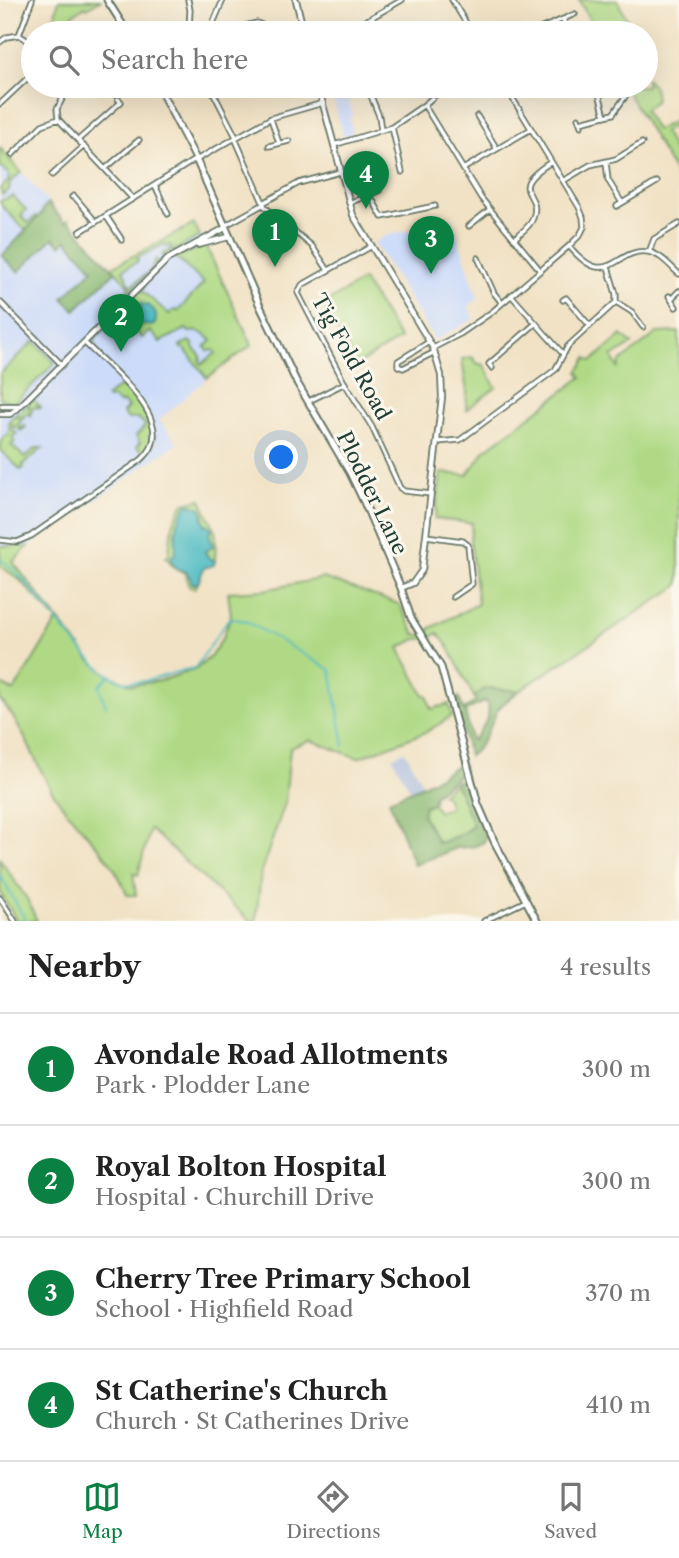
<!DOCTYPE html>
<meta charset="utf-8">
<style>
body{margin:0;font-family:"Libre Caslon Text",serif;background:#f6f6f6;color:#222}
.you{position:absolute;left:282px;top:458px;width:24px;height:24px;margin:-18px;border:5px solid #fff;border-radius:50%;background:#1a73e8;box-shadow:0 0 0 10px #1a73e833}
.badge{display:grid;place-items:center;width:46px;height:46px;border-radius:50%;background:#0b8043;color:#fff;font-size:23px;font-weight:700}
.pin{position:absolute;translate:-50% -58px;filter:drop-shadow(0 2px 4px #0008)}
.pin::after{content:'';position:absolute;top:37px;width:24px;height:21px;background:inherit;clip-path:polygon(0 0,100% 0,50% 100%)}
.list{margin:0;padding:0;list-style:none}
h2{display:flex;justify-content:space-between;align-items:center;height:91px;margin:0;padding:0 28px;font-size:30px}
h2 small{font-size:23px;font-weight:400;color:#767676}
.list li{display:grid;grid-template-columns:46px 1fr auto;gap:21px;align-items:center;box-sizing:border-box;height:112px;padding:0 28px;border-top:2px solid #e0e0e0}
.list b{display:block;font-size:26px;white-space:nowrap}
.list p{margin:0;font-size:23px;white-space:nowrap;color:#767676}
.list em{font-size:23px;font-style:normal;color:#767676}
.icon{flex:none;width:38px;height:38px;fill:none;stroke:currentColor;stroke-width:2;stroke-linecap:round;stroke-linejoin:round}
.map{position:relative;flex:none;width:679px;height:921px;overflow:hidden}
.search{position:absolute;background:#fff;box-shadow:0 7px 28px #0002;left:21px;right:21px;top:21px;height:77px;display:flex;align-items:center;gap:18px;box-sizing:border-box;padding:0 24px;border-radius:38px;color:#767676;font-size:26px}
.sheet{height:539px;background:#fff}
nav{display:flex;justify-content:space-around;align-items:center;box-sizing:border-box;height:98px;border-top:2px solid #e0e0e0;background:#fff;font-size:19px;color:#767676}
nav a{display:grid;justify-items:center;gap:4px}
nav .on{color:#0b8043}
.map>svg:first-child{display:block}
</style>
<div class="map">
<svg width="679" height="921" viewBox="0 0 679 921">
<rect width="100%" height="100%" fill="#fbf7ec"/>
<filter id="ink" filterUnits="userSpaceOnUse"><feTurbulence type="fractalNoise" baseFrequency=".0143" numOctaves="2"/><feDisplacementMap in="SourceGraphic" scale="14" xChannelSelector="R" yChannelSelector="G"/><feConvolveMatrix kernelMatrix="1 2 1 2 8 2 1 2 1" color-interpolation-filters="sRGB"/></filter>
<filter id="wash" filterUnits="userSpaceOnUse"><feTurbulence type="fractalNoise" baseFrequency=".00686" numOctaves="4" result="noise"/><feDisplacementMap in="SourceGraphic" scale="28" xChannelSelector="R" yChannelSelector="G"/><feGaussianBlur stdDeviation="1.57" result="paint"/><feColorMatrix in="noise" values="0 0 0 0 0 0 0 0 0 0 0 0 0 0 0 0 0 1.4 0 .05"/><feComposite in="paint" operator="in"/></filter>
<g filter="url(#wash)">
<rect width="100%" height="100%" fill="#f1e2c5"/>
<!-- built -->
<path fill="#ccdbf9" d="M330,86H345L353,116L349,118L353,133L343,136Z
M0,148L66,222L68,220L112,267L195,223L253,344L231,358L159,420L178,443L29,546H0Z
M452,219L478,299L468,306L474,319L435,340L374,243L387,235L427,227L429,231Z"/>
<!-- industrial -->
<path fill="#b8c5de" d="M405,751L423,785L411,791L392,757Z"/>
<!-- green -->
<path fill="#afd984" stroke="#678b5c" stroke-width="2" d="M59,0H100L87,8L85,6L49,33H45L53,22Z
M579,0H617L629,23L619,33H597Z
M646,79L654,87L656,100L644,110L656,130L679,119V123L664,132L679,160V180L624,86H646Z
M0,148L21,172L10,183L9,190L2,195L0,188L9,181L8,179L10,176L0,165Z
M13,196L26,210L21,216L28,223L36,216L38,217L26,231L2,206L0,201Z
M194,224L200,236L163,257L162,254L172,249L170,245L166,247L164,244L137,258L138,261L123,270L131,286L151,270L156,259L159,262L132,289L126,291L130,287L112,267Z
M206,246L252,345L207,378L183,347L181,348L180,345L190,341L193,344V348L201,356L200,362L202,364L216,353L214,350L208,351L205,347L212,341C206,334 199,330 189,332L186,329L160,342L150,331L142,338L121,317L118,320L116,317L95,339V348L101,357L91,345L92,340L145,285L142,291L169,314L174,310L178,311L204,283L175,257Z
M363,280L400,339L357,365L322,305Z
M679,332V585L519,691L486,688L474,697L449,648L438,633L427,639H416L399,648L424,695H427L431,709L449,704L452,716L426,732L358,758L310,740L290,748L285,803L261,872L256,921H250L150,829L138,875L133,873L136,895H127C113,854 78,830 54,794C37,768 21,721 0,700V684L14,691L57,621L19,579L0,566V546H29L13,562L90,660L109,675L132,685L160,681L196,669L211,656L223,637L231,615L228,592L264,590L323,578L399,604L415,634L424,635L430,631L429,629L478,604L470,540L472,523L435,519L441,473L467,475C472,466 480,461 484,451L582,377L578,372L587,358L592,361L622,335L632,344L612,357L618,368L620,362L657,333Z
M34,341L55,363L13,404L0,398V374Z
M472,357L478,364H483C489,372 490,379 496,387L466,410L467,392L462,359Z
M120,386C145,402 160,424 145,452L136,447L140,443L136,436L146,425L138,418L128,419L123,413L128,407L123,402L120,404L113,398L108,399L106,397Z
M32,399L41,407L39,408L36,406L31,411V416L28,413L25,414L24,418L19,416L21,421L18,424L21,428L24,425L26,427L21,431L12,424L13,430L17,434L12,437L15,442L11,445L25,458L36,448H43L23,465L24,467L21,470L1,451V440L9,432V420L14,416H18L15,415L28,405L30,409L29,403Z
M201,499C204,509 209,516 213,525C218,535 215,550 215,561L209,558L205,552L213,543L209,535L212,531L205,525L203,511L175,531C176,560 184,560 192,583H198L195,588H191L188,585L186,573L176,570L166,557L169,555C170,535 172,519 184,503Z
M455,782L474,825C465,834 449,839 438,843L422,814L424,806L433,803L438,812L450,807L446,796L442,794Z
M0,859L27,899L37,921H17L0,893Z"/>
<!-- forest -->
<path fill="#8bb972" stroke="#557b53" stroke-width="2" fill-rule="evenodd" d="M48,203L65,223L68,220L115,272L75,310L63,298L93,269L67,240L61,245L53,238L18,272L2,256L43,212L42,210Z
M486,688L519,691C512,697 502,703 497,711C489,727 484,746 469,756L455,700L459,697L463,710L476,701L474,697ZM486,701C494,714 482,729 473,740L471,739L465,711Z
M462,763L464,771L434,795L433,803L424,806L422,814L438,843C449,840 466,833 473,825L455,782L465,778L478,818L486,836L484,842L476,846L457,848L414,865L389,800L423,785Z"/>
<!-- water -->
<path fill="#4bbac2" stroke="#357c7b" stroke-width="2" d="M140,303C152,306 159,310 155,324L151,326L137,324L134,319L141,309Z
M191,504L201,508L205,525L207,524L212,528L209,535L213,546L205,552L209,558L215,561L214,565L204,568L198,583L193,584L187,572L177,569L170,559L176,552C175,533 176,521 187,505Z"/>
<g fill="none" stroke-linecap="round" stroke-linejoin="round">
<!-- stream -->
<path stroke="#4bbac2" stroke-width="2" d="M0,559C37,583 88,678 127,682C150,684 172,671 195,668L229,618L246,621L331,670L344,746
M106,706L99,686L110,675
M0,875L26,921"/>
</g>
</g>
<g filter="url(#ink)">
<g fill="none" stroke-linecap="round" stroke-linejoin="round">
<defs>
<path id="minor" d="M188,0L190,10L189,29
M452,0L472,33
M563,19L569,33
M153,33L174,26L200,33
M209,33L223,0
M244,33L245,26L257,23L262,25L264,33
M333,33L362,23L402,0
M530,33L575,14
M19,35L32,0
M0,42L7,37L19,35L33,44
M69,86L57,109L58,119L133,199
M210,86L236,137
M367,86L379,116L381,130
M597,86L605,116
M508,90L519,86
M0,104L33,73
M424,105L481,198L540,270
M477,116L497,149
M578,118L581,126
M271,119L279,143
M580,122L613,114L625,97
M392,127L402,172
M235,138L265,207L312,246L328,270
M78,140L121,102L118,99
M334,145L392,127L424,105L446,86
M269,146L289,141
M12,155L42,125L58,119
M196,160L271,118L323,103
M606,162L608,180L622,203
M106,168L139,140
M463,169L531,129
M52,175L84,146
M563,181L590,165L616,159L642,143
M155,185L168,214
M370,195L382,217L435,206
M72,197L74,196L96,222
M263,203L299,183L340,172
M349,203L379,191
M617,206L657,182
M106,216L122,240
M228,224L264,204
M469,226L489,210
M80,232L196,159
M514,239C520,233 531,226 533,218C543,191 504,192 551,162
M372,246L302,285L298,293L344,382L372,427L400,488L404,491L431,494
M569,246C608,293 615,247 648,252C661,254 670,266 679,274
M649,252L654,239L679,224
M478,258L494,293L502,303
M511,295L563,354
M669,296L676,307
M671,299L679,291
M563,300L566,298L590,326
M0,302L62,365
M616,302L632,312L643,327
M429,342L398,361V366L403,368L435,352
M433,348L460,334L492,312L569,246L580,235L584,227L583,217L579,207L505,86
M492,368L489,364L536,323
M309,401L345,383
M437,442L460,440L555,370L568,346L616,302V294L608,267
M426,536L463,541L468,545L472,584L453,597
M0,540L17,542L31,536L141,460C184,424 110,369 85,343
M0,898L15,921
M484,921L526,901"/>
<path id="tertiary" d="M296,0L304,33
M318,86L353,215L433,348L441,375L442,397L422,570L413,583L401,588
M198,245L229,237
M2,406H18
M1,414H10L17,409L168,259L225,228"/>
<path id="secondary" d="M107,0L128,33
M158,86L196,159L260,306L296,381L350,473L364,502L401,588L411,618L441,667L478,804L494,841L537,921"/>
</defs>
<!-- minor casing -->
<use href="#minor" stroke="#687767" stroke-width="7"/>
<!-- tertiary casing -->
<use href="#tertiary" stroke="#687767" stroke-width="8"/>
<!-- secondary casing -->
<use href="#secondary" stroke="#687767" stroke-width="9"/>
<!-- minor -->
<use href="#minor" stroke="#fff" stroke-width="3.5"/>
<!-- tertiary -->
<use href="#tertiary" stroke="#fff" stroke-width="4.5"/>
<!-- secondary -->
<use href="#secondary" stroke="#fff" stroke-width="5"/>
</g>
</g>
<g text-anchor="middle" stroke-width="6" stroke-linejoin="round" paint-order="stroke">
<!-- street labels -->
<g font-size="21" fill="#1f3d34" stroke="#fbf7ec">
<text transform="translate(351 357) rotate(61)" y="7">Tig Fold Road</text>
<text transform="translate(372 493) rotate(64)" y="7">Plodder Lane</text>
</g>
</g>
</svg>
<div class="you"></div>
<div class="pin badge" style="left:275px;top:267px">1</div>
<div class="pin badge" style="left:121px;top:352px">2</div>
<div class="pin badge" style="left:431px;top:274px">3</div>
<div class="pin badge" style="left:366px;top:209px">4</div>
<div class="search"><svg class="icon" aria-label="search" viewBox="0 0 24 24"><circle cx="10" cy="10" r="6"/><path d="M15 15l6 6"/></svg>Search here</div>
</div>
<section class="sheet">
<h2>Nearby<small>4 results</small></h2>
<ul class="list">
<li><span class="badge">1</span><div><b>Avondale Road Allotments</b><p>Park · Plodder Lane</p></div><em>300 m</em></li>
<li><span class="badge">2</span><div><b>Royal Bolton Hospital</b><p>Hospital · Churchill Drive</p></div><em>300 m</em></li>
<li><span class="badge">3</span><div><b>Cherry Tree Primary School</b><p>School · Highfield Road</p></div><em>370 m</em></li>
<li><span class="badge">4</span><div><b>St Catherine's Church</b><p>Church · St Catherines Drive</p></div><em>410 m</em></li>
</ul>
</section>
<nav>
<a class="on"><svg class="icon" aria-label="map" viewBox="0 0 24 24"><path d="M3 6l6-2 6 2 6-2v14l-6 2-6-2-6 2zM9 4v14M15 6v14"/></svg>Map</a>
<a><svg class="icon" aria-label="directions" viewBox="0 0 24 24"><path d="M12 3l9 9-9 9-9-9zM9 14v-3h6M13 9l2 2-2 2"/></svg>Directions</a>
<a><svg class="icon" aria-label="saved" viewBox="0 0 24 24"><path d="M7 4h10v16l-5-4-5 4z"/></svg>Saved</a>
</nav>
